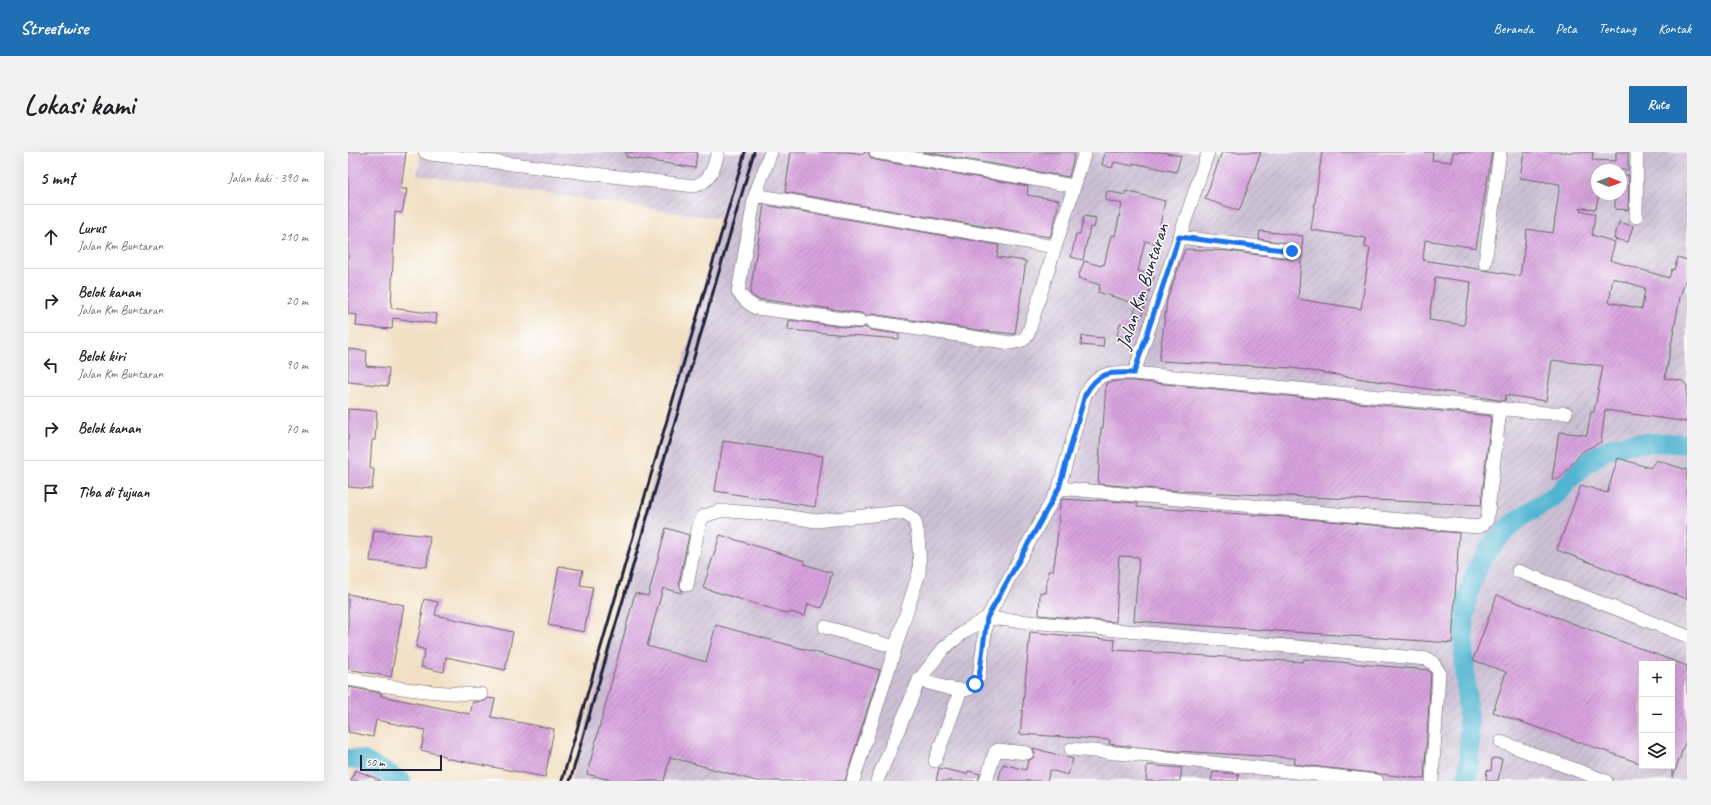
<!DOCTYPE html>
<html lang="id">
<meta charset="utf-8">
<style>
body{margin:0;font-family:Caveat,sans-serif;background:#f2f2f2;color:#202124}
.controls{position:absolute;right:12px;bottom:12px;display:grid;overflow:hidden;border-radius:0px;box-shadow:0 4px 16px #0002}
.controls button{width:36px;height:36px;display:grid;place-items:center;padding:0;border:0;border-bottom:1px solid #e0e0e0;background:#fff;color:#202124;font:20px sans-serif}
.compass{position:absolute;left:1243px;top:12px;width:36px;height:36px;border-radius:50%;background:#fff;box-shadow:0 4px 16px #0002;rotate:91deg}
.scale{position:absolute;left:12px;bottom:10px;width:82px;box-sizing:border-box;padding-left:4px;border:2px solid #22223b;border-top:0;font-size:11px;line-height:14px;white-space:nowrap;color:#22223b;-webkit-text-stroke:3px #fff;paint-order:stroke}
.stop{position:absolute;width:12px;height:12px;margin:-9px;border:3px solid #1a73e8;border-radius:50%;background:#fff}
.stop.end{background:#1a73e8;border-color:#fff;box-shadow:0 1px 4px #0008}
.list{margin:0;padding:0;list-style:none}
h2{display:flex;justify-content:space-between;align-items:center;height:52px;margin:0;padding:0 16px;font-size:17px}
h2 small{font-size:13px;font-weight:400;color:#757577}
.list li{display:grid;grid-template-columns:26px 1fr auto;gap:12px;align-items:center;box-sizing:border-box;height:64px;padding:0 16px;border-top:1px solid #e0e0e0}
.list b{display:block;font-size:15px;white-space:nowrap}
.list p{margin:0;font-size:13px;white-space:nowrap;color:#757577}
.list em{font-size:13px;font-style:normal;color:#757577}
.icon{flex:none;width:22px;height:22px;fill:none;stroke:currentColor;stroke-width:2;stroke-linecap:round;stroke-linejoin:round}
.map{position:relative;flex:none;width:1339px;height:629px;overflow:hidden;border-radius:0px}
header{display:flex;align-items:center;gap:24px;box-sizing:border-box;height:56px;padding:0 20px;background:#1f6fb2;color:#fff}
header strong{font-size:19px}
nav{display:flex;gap:22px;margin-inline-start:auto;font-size:14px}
.intro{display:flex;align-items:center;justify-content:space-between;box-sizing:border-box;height:96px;padding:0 24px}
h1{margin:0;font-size:28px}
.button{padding:10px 18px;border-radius:0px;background:#1f6fb2;color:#fff;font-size:14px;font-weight:700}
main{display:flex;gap:24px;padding:0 24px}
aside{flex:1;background:#fff;border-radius:0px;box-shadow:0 4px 16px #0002}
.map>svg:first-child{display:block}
</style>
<header>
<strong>Streetwise</strong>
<nav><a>Beranda</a><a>Peta</a><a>Tentang</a><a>Kontak</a></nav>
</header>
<div class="intro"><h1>Lokasi kami</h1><a class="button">Rute</a></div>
<main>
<aside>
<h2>5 mnt<small>Jalan kaki · 390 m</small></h2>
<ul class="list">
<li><svg class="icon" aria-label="ahead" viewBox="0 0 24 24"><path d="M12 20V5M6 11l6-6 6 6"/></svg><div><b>Lurus</b><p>Jalan Km Buntaran</p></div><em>210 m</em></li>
<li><svg class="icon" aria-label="right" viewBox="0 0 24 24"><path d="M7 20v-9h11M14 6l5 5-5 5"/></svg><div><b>Belok kanan</b><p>Jalan Km Buntaran</p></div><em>20 m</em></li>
<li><svg class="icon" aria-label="left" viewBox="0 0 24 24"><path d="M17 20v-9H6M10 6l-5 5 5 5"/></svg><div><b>Belok kiri</b><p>Jalan Km Buntaran</p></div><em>90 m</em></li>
<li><svg class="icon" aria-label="right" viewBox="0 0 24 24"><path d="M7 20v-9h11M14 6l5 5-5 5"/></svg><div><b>Belok kanan</b></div><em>70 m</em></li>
<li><svg class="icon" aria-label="arrive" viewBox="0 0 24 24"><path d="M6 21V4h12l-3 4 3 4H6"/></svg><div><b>Tiba di tujuan</b></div></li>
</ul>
</aside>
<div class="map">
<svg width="1339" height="629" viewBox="0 0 1339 629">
<defs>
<pattern id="industrial-furrows" width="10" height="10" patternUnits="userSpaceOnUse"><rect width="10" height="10" fill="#ccbfd4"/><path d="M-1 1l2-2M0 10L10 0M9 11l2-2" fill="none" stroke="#afa4b7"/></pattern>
<pattern id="building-hatch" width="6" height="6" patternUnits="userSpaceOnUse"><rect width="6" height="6" fill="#d7a2dd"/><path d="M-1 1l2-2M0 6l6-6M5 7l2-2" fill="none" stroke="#ae84b4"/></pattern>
</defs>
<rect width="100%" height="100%" fill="#fff"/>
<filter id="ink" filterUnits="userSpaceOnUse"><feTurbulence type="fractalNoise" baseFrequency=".025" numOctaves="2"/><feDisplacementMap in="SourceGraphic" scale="8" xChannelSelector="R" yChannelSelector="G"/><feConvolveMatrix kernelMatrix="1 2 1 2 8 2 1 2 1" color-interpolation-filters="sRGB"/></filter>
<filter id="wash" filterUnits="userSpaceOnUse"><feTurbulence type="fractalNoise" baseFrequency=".012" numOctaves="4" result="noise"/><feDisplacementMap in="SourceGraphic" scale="16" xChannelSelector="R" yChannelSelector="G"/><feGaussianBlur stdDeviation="0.9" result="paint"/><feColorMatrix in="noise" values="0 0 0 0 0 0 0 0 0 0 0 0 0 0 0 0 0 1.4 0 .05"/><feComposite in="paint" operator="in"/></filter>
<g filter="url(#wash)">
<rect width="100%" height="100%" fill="#f2e0c4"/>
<!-- industrial -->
<path fill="url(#industrial-furrows)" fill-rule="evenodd" d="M73,0H1339V629H223L374,67L69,23ZM1249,18H1273V42H1249ZM1294,512H1324V614H1294Z"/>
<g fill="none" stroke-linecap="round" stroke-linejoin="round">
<!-- river -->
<path stroke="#51b5d0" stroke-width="20" d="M0,607L14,608L53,629
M1119,629C1132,542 1083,443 1162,374C1176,361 1194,353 1209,342C1214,338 1217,332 1221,328C1230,319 1242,308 1253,301C1272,288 1316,290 1339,292"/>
</g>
<g id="blocks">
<!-- building -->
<path fill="url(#building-hatch)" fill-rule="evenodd" d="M0,0H58L53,37H59L54,61L47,60L43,156L89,162L88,172L45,166L44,177L18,175L8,174L9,163L0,162Z
M278,0H349L347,16L278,5Z
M443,0H501L516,2L517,0H520L523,6L527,8L680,34L679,43L711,48L708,65L702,85L673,81L437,40Z
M575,0H727L721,25Z
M757,0H814L833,4L828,20L785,11V14L766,10L764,16L754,13Z
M874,0H913L891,59L857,47Z
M974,0H1085L1084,8L1103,10L1105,0H1144L1128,96L1077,88L1075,108L1172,124L1179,77L1205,81L1212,32L1172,26L1176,0H1245L1244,8L1268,9V0H1280V18H1249V42H1251L1248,57L1233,56L1232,58L1247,62L1244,83L1267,90L1262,108L1321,126L1324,117L1326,118L1330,105L1339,108V123L1332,145L1317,226L1335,229L1339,234V270L1257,258L1253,290L1235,299L1211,327H1204L1211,280L1239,283L1243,260H1246L1255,214L1204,208L1198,249L1158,243L1157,249L944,216L811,209L819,148L837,97L880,99L943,107L951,103L952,100L949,93L911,87L912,79L955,84L950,147L1013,157L1022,96L1017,95L1018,86L963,78ZM1087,125L1123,130L1116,173L1081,168ZM1265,126L1297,136L1294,157L1261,150Z
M1273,23H1281L1280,58L1267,57V42H1273Z
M759,39L777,43L778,39L817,49L808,92L797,89L790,119L806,124L793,166L785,164L789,152L750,140L752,133L730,126L736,109L753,114L754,112L756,113L763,83L767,84L774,52L757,48Z
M416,53L651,93L649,105L678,109L667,182L637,179L524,162L518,164L513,161L409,147L402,141Z
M736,64L748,66L746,76L742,75L735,108L723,105L728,82H732Z
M1271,70L1285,74L1280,90L1266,87Z
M441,168L511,177L517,175L522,178L551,182V187L440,178Z
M772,171L786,176L783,188L769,183Z
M734,184L756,186L755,195L733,193Z
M0,197L19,199L18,214L41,216L40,234L0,230Z
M770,229H785L1143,264L1133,353L831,339L750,332L753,276H755L758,231Z
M0,257L29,259L27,288H24L22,316L26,317L24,337L0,335Z
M375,289L475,304L467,355L367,339Z
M1270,306L1302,316L1308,308L1339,318V447L1209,398L1233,333L1259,341Z
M714,347L749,349V348L789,351V355L938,365L1111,381L1104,491L786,469L791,405L771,404L768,470L691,463L692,440L698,441L700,419H705L708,400L712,351Z
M318,376L341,383L331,431L334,439L333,441L315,436L299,494L358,510L368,473L532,518L497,629H408L322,605L316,629H266L239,622L287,441L300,444Z
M26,378L82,384L79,415L22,409Z
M372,383L457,409L456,412L484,421L474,456L460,452L457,464L442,460L441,462L355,436Z
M211,414L235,418L232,433L245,435L236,480L200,473Z
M0,442L56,453L43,525L0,517Z
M1149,443L1339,514V585L1325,625H1324V512H1294V612L1145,560L1158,520L1125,508Z
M76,447L90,450L87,463L165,480L157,518L98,505L96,520L73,515L77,498L68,495L75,462H73Z
M682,480L767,488L766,498L955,510L956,507L1080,518L1083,522L1076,627L946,612L947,606L828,599L761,592L762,588L672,582Z
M0,535L33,541V544L122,562L125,550L137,549L140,546L147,547L143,565L206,577L197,625L97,606V604L73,598L77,578L28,568L25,585L0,580Z
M685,596L725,607L720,623L702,618L699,629H650L655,612L678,618L680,609L685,606L687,602Z
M1144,606L1154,607L1150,629H1138L1139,618L1143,619Z
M799,613L834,616L832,629H798Z
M591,616L619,622L620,619L632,622L630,629H588Z
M7,618L32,628V629H3Z
M865,620L891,622L890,629H863Z"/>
</g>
</g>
<g filter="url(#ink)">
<use href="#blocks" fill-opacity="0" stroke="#6b646b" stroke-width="1"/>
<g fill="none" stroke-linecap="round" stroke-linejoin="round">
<defs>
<path id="minor" d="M77,0L82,2L346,34C363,30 366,15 370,0
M423,0L407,43L390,140L398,149L408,156L512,169
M528,0L725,34
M407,43L707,95
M1288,65L1289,0
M831,85L944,99
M1137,111L1152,0
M523,170L663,191L675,188L680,182L737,0
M786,221L1198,261H1218
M711,336L1129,375L1135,373L1139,368L1152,257
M1170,419L1339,484
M339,433L351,373L356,364L372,359H382L430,363L468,369L553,360C558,362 562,364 566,368C571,376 572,411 571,421L505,629
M477,475L547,495
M0,527C44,536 88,542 133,542
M571,528L596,496L620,477L639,466L711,336L737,243C750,220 760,220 786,221L860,0
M1153,590L1258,629
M723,597L801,604L1029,629
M587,609L613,538
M529,629L571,528C583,531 610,541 621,537C626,534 629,529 631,525L639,466L1079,507L1085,511L1091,520L1084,629
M638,629L647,600L650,598L679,601"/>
</defs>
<!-- minor casing -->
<use href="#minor" stroke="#6b646b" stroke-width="14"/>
<!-- minor -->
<use href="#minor" stroke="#fff" stroke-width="13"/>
<!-- rail -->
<path stroke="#22223b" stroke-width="3" d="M214,629L397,0
M222,629L406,0"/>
</g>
</g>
<g fill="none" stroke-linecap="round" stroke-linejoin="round" filter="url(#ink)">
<!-- route -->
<path stroke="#1a73e8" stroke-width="5" d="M627,532L631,525L639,466L711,336L737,243C750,220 760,220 786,221L831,85L944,99"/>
</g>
<g text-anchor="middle" stroke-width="3" stroke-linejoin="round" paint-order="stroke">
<!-- street labels -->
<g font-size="20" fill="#22223b" stroke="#fff">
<text transform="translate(794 134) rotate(-72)" y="7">Jalan Km Buntaran</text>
</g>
</g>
</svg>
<div class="controls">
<button>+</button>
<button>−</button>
<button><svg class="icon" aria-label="layers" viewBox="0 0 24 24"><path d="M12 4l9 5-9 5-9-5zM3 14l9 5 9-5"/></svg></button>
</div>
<svg class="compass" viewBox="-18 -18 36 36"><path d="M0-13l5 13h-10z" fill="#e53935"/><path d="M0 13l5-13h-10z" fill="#757577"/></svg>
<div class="scale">50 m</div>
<div class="stop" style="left:627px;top:532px"></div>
<div class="stop end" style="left:944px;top:99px"></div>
</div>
</main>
